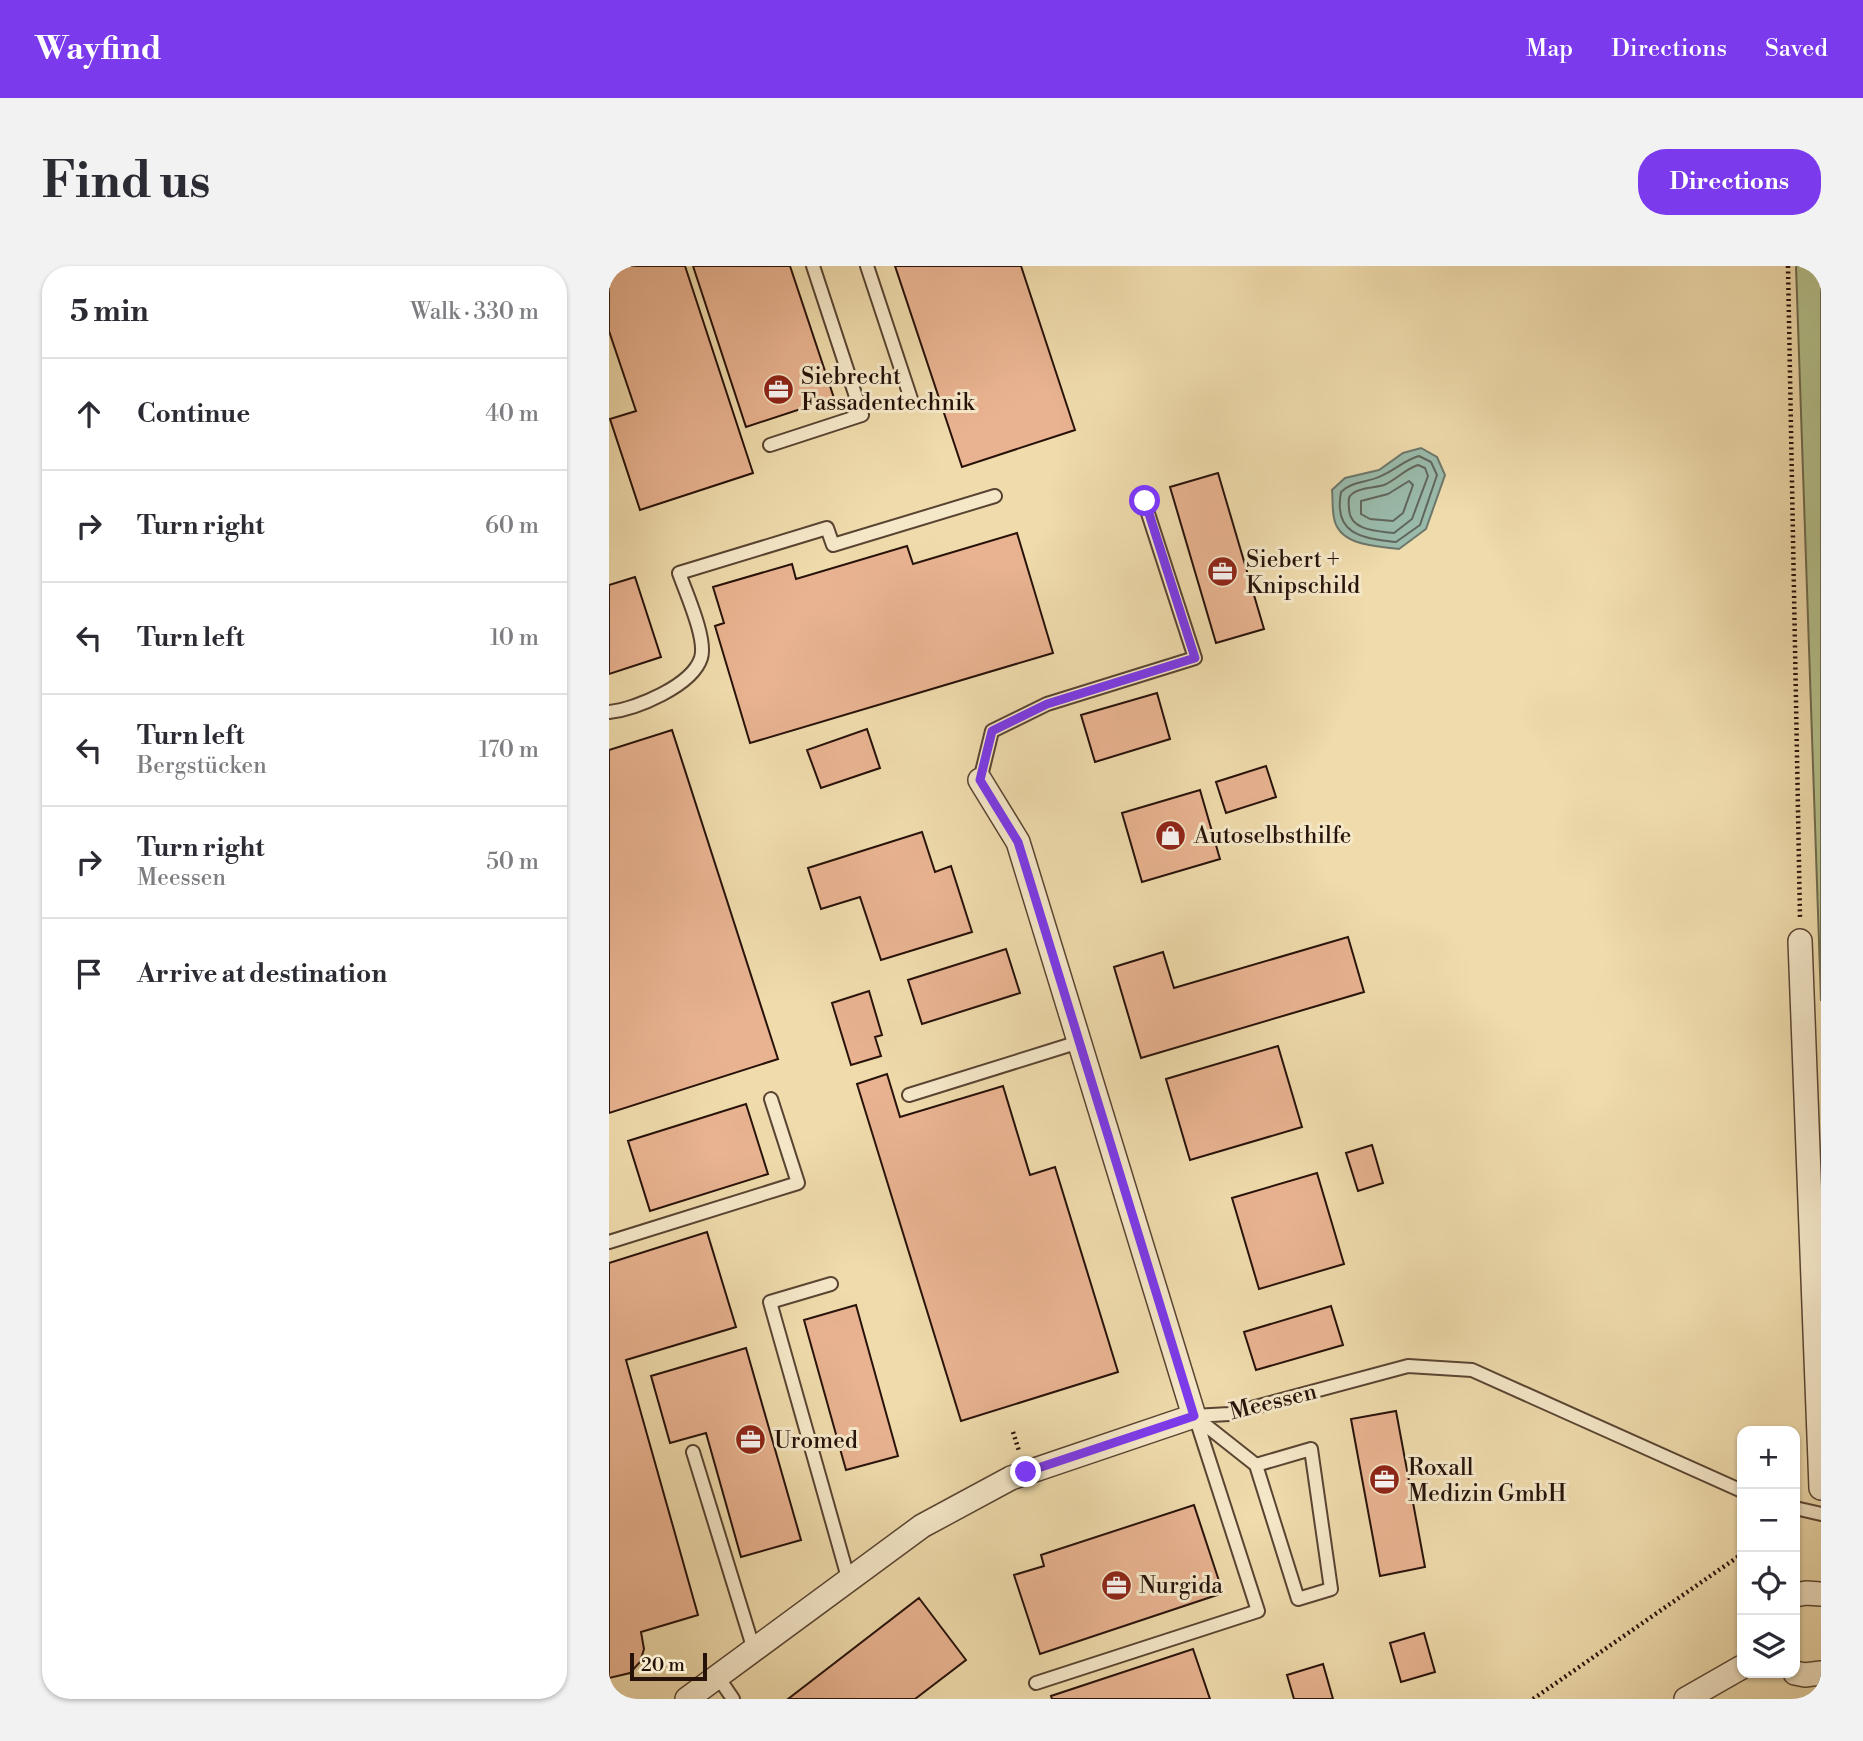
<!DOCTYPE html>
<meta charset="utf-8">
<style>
body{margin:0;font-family:"Libre Bodoni",serif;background:#f2f2f3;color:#2b2b33}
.controls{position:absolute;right:21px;bottom:21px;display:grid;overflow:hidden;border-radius:14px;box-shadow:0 2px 5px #0004}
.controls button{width:63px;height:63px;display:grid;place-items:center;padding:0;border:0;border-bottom:2px solid #e1e1e2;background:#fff;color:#2b2b33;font:35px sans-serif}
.scale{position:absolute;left:21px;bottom:18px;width:77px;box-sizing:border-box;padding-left:7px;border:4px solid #27120a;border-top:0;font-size:19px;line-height:24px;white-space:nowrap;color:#27120a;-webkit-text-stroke:5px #f5e8c9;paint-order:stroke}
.stop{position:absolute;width:21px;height:21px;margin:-16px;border:5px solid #7c3aed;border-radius:50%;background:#fff}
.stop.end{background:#7c3aed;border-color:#fff;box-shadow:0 2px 7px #0008}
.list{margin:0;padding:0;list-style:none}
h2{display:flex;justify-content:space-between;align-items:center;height:91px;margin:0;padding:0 28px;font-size:30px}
h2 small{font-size:23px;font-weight:400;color:#7c7c81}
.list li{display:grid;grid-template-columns:46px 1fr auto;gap:21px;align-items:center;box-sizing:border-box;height:112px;padding:0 28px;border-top:2px solid #e1e1e2}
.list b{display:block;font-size:26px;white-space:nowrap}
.list p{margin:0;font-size:23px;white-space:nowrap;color:#7c7c81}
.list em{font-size:23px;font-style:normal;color:#7c7c81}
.icon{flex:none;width:38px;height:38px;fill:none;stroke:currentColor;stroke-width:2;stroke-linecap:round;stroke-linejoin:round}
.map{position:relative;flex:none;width:1212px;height:1433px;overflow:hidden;border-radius:28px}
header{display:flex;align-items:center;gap:42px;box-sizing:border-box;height:98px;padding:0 35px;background:#7c3aed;color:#fff}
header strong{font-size:33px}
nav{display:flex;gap:38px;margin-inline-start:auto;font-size:24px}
.intro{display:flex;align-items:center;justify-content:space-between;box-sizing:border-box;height:168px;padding:0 42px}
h1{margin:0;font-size:49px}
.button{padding:18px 32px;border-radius:28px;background:#7c3aed;color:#fff;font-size:24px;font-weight:700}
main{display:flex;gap:42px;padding:0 42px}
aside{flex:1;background:#fff;border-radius:28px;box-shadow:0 2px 5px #0004}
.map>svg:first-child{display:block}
</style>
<header>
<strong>Wayfind</strong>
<nav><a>Map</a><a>Directions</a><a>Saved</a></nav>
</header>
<div class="intro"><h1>Find us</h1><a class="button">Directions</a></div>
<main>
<aside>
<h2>5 min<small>Walk · 330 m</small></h2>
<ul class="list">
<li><svg class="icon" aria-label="ahead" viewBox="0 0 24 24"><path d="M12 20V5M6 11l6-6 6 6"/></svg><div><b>Continue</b></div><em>40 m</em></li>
<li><svg class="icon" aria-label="right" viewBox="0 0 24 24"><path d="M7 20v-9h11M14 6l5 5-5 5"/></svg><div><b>Turn right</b></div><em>60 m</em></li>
<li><svg class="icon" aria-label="left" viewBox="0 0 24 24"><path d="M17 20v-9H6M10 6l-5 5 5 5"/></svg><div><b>Turn left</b></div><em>10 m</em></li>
<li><svg class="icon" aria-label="left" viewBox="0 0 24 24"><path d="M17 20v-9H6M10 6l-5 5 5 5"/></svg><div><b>Turn left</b><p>Bergstücken</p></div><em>170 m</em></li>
<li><svg class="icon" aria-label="right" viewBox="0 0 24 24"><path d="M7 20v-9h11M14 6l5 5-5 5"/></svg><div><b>Turn right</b><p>Meessen</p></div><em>50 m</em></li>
<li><svg class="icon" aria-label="arrive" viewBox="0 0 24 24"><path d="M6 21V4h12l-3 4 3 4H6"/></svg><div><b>Arrive at destination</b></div></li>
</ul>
</aside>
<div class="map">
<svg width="1212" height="1433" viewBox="0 0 1212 1433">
<rect width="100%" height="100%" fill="#efdbac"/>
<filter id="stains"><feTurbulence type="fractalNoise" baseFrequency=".00286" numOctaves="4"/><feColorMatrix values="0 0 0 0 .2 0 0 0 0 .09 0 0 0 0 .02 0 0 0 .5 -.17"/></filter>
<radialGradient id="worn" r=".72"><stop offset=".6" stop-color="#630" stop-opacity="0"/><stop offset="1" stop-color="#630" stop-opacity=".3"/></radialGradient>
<!-- green -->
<path fill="#b4c18d" stroke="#6e6a4c" stroke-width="2" d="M1187,0H1212V735Z"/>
<!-- water -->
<path fill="#9abbac" stroke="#6c776b" stroke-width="2" d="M812,182L828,191L836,209L817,263L790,283C767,280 730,280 725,252C723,243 724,233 723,224L736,212L770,204L794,187Z"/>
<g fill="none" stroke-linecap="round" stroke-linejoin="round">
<!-- shore -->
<path stroke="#60665b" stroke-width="2" d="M810,190L822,196L828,209L811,259L787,276C753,272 724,269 732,226C744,214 760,217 774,209C787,203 796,194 810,190Z
M809,199L816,202L819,210L803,253L785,267C768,265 741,265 740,243C740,238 738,231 743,228C750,221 766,222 775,219C787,214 796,203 809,199Z
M800,215L804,219L794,247L784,255L761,253L752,248V235L779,228Z"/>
</g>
<!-- building -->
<path fill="#e9b391" stroke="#27120a" stroke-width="2" d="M0,0H76L144,207L31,244L1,153L27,145L0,65Z
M84,0H181L225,132L137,161Z
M286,0H412L466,164L353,201Z
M609,207L655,363L607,377L561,221Z
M408,267L444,387L141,477L106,360L115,357L104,321L183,298L187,313L298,280L304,298Z
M26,311L52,391L0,408V319Z
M548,427L561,473L486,496L472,449Z
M258,463L271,502L212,522L198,484Z
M63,464L169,793L0,847V484Z
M657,500L667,531L617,547L607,516Z
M591,524L611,593L533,616L513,547Z
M313,566L326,606L342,600L363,666L272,694L251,631L212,643L199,602Z
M739,671L755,726L532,792L505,701L554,686L565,722Z
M397,683L411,727L313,758L299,714Z
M260,725L273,769L266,771L272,790L242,799L223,737Z
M669,780L693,861L581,894L557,813Z
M278,808L291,851L394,820L421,909L446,901L509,1106L352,1155L248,818Z
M137,838L159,908L41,945L19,875Z
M763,879L774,917L749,925L737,887Z
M708,907L735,998L650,1023L623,932Z
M98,966L127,1061L17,1094L89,1349L32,1366L35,1383L31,1396L21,1407L0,1412V997Z
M247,1039L289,1190L237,1204L195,1054Z
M722,1040L734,1079L647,1104L635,1066Z
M137,1082L192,1274L132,1291L97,1167L61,1177L42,1110Z
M787,1145L816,1301L771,1310L742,1153Z
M585,1239L614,1327L431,1388L405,1309L435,1300L432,1289Z
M310,1332L357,1394L306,1433H179Z
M815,1367L826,1406L792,1416L781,1377Z
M584,1383L601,1433H443L442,1430Z
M714,1398L724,1433H685L678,1409Z"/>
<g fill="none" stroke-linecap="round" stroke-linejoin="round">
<defs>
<path id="lane" d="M258,0L303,136
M161,179L253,149L204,0
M0,446C27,443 83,420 92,392C98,373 77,327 70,307L218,262L224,279L386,230
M371,514L383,465L438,438L586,392L535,235
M300,829L470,776
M0,976L189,917L162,833
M222,1018L161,1036L240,1315
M585,1150L620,1148L799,1100L863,1104L1133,1225
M585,1150L647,1199L689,1333L722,1323L702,1183L647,1199
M84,1186L145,1384
M1186,1242L1212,1248
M109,1411L124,1433
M427,1417L649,1345L586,1150"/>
<path id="street" d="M1191,675L1212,1222
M1186,1329L1197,1327L1212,1328
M1186,1407L1196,1409L1212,1407
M78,1433L313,1260L402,1212L585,1150L409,576L371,514
M1077,1433L1133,1401"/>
</defs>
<!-- lane casing -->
<use href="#lane" stroke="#594432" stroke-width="16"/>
<!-- street casing -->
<use href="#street" stroke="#594432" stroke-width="26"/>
<!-- path -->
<path stroke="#27120a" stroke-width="4.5" stroke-dasharray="2 3.5" stroke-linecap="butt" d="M1179,0L1191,653
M404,1166L410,1185
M924,1433L1133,1288"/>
<!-- lane -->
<use href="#lane" stroke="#f5e8c9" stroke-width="12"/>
<!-- street -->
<use href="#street" stroke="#f5e8c9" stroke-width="23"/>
</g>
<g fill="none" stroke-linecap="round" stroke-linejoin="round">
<!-- route -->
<path stroke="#7c3aed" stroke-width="9" d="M417,1206L585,1150L409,576L371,514L383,465L438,438L586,392L536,235"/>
</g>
<!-- icons -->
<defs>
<symbol id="office-disc" viewBox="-11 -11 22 22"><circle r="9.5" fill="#8f2418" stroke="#f5e8c9"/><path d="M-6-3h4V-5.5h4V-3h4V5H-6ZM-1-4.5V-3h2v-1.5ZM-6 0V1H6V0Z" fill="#fff"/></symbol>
<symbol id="shop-disc" viewBox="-11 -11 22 22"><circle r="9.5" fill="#8f2418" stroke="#f5e8c9"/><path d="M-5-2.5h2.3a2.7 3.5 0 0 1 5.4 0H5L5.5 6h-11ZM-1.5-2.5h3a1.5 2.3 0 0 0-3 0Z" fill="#fff"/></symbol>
</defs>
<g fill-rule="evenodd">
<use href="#office-disc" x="152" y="106" width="35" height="35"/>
<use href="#office-disc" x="596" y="288" width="35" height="35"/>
<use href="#shop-disc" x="544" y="552" width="35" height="35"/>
<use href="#office-disc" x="124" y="1156" width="35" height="35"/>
<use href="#office-disc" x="758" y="1196" width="35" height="35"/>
<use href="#office-disc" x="490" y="1302" width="35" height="35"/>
</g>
<g text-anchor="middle" stroke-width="6" stroke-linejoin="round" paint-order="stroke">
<!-- poi labels -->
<g font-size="23" fill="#27120a" stroke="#f5e8c9" text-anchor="start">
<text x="192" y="118">Siebrecht<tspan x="192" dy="26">Fassadentechnik</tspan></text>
<text x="637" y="301">Siebert +<tspan x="637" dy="26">Knipschild</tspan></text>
<text x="585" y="577">Autoselbsthilfe</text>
<text x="165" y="1182">Uromed</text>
<text x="799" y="1209">Roxall<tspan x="799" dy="26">Medizin GmbH</tspan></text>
<text x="530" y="1327">Nurgida</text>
</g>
<!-- street labels -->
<g font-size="23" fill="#27120a" stroke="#f5e8c9">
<text transform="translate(664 1135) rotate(-14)" y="8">Meessen</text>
</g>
</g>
<rect width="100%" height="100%" filter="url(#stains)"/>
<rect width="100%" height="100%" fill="url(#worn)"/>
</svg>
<div class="controls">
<button>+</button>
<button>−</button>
<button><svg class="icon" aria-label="locate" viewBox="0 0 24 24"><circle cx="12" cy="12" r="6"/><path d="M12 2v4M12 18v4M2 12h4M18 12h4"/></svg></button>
<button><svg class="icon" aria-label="layers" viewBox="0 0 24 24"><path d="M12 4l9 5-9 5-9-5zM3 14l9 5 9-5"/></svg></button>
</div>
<div class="scale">20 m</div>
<div class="stop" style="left:536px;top:235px"></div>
<div class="stop end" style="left:417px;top:1206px"></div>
</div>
</main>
